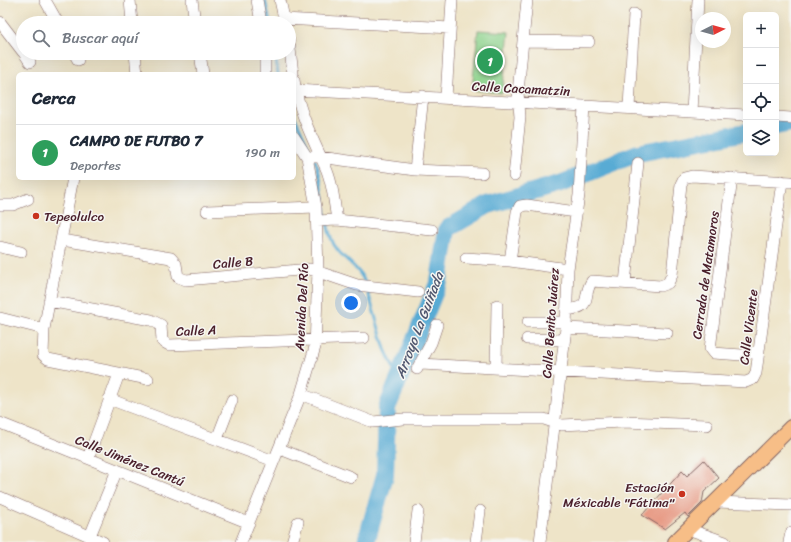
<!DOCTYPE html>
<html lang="es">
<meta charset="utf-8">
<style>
body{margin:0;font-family:Sriracha,sans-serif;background:#f2f2f3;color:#1f2937}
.controls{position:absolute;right:12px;top:12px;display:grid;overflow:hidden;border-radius:6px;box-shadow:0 4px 16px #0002}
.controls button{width:36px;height:36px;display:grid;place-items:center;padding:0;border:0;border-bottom:1px solid #e0e1e3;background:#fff;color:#1f2937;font:20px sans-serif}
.compass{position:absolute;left:695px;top:12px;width:36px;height:36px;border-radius:50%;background:#fff;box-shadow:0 4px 16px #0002;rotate:84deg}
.you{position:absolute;left:351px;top:303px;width:14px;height:14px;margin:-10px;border:3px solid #fff;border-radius:50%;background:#1a73e8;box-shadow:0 0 0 6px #1a73e833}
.badge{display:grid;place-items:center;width:26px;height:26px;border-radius:50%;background:#1a73e8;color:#fff;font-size:13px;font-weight:700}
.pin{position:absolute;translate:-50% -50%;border:2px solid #fff;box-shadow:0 1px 4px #0006}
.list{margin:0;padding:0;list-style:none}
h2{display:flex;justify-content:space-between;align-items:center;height:52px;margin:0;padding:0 16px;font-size:17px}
h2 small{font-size:13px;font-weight:400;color:#747a83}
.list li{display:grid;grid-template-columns:26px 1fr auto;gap:12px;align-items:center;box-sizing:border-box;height:56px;padding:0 16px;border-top:1px solid #e0e1e3}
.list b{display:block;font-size:15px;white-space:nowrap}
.list p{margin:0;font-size:13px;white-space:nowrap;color:#747a83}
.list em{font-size:13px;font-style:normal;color:#747a83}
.icon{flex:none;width:22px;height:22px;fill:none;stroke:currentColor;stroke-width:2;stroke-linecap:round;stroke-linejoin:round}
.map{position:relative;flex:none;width:791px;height:542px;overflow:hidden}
.search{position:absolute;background:#fff;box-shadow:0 4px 16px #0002;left:16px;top:16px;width:280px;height:44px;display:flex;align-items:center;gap:10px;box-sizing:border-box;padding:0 14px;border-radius:22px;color:#747a83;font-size:15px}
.panel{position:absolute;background:#fff;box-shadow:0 4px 16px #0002;left:16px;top:72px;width:280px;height:108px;border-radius:6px}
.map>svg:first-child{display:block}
</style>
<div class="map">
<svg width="791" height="542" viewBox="0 0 791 542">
<rect width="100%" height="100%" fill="#f6f6f2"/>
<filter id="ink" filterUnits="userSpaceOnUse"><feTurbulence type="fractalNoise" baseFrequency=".025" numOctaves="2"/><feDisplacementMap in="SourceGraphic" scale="8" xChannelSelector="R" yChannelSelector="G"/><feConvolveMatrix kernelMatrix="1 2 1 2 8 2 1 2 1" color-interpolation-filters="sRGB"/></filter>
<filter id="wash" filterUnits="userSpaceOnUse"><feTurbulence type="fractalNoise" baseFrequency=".012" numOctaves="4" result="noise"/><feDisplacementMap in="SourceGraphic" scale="16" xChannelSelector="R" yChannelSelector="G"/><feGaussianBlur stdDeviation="0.9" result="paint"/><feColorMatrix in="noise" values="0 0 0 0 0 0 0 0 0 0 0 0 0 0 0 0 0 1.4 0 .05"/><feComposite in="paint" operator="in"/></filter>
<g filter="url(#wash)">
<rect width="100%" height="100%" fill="#eee4c8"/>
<!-- green -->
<path fill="#8ed38d" stroke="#6c795c" d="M478,30L509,32L502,93L472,90Z"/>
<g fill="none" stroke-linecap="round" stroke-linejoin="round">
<!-- stream -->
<path stroke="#59abd4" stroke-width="3" d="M265,0L270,23
M275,53L278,74
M294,115L312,155
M315,160C326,187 322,212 331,238C337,257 360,266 365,283
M367,289L385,349L399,380"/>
<!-- river -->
<path stroke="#59abd4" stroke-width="18" d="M776,126L791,123
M366,542L385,475L387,408L439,281L447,229L488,205L560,184L638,153L746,132"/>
</g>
<g id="blocks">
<!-- building -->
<path fill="#e79882" d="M704,460L719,478L704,492L702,503L688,517L685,513L665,529L642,515L682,471L687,476Z"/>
</g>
</g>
<g filter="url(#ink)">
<use href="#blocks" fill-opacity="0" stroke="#836462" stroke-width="1"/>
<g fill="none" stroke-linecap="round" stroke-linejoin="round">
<defs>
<path id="minor" d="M45,0L58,23
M130,0L132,23
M192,0L195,23
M257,0L261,23
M280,0L285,23
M284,19L450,28
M0,22L23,52
M289,41L293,74
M523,41L589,42
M24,53L30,62
M74,53L78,60
M135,53L137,74
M200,53L203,74
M265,74V53
M294,80C298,110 313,140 325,166C333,183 334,202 337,220
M295,90L746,115
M446,98L452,0
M629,108L634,14
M692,112L698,0
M776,117L791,118
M307,157H320L415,170L482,173
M415,170L423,96
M514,176L520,117L518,92L527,0
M73,178L44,329L43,355L48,359L148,379
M732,178L710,349L713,353L742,355L759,351
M0,205H13L28,199
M207,211L316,207
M317,221L337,220L432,230
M62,240L171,258L176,264L178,277L186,280L310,269L357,285L418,292
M0,247L21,252
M466,258L510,261L568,269
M510,261L517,212L520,206L527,205L576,212
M625,283L638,163
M49,301L151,320L161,325L162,341L169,345L364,338
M566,310C595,307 581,297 592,281L660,286L668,283L672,275L681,184L684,178L692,176L791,182
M0,318L44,329
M528,322H566
M566,328L667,333
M527,339L564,340
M421,364L746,382L753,379L756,373L782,181
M496,368L497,305
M417,369L431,343L437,325
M301,394L373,422L403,419H544L562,425L623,422L707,425
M109,399L274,461
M0,423L249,523
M217,439L232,400
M280,449L351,477
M88,458L119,374
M0,497L103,542
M716,502L791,505
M688,529L725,542
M89,542L90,536L117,470
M241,542L301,394L315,347L318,271L316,207L307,157L294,137
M292,542L298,522
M414,542L418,511
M476,542L480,511
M540,542L566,328L568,269L579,195L584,106
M789,542L791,533"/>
<path id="major" d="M675,542L791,427"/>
</defs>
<!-- minor casing -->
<use href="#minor" stroke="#836462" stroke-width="12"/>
<!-- major casing -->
<use href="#major" stroke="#836462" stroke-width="16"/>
<!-- minor -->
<use href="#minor" stroke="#fff" stroke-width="11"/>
<!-- major -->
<use href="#major" stroke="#f7be87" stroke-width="14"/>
</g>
</g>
<!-- markers -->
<g fill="#c8321e" stroke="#f6f6f2" stroke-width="1.5">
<circle cx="36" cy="216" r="4"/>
<circle cx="682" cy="494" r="4"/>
</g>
<g text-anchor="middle" stroke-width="3" stroke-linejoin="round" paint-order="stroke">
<!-- street labels -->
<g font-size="13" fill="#4a1f2b" stroke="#f6f6f2">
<text transform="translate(521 88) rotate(3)" y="5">Calle Cacamatzin</text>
<text transform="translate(233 262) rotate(-5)" y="5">Calle B</text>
<text transform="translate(705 275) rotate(-82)" y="5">Cerrada de Matamoros</text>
<text transform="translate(301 307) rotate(-87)" y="5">Avenida Del Río</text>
<text transform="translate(550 323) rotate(-86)" y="5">Calle Benito Juárez</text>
<text transform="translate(748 327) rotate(-83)" y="5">Calle Vicente</text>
<text transform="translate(196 330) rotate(-3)" y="5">Calle A</text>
<text transform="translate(130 460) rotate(22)" y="5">Calle Jiménez Cantú</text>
</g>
<!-- poi labels -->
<g font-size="13" fill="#4a1f2b" stroke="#f6f6f2" text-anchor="start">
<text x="44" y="221">Tepeolulco</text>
<text x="674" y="492" text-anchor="end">Estación<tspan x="674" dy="15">Méxicable "Fátima"</tspan></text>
</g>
<!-- water labels -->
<g font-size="14" font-style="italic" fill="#50576f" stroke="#f6f6f2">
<text transform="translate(419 325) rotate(-69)" y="5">Arroyo La Guiñada</text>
</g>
</g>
</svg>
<div class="controls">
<button>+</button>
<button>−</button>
<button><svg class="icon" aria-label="locate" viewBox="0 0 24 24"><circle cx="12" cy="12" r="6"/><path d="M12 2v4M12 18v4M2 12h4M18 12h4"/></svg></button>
<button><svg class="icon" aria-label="layers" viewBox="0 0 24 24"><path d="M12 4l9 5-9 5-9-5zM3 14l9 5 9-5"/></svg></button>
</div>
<svg class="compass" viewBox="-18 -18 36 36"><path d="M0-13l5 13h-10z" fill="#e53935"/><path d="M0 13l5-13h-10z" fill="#747a83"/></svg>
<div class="you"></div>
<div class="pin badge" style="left:490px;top:61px;background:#2e9e5b">1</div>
<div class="search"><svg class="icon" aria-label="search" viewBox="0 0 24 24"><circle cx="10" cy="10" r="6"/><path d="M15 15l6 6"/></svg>Buscar aquí</div>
<section class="panel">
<h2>Cerca<small></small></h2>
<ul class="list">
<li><span class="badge" style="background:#2e9e5b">1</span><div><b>CAMPO DE FUTBO 7</b><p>Deportes</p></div><em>190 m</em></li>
</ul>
</section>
</div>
